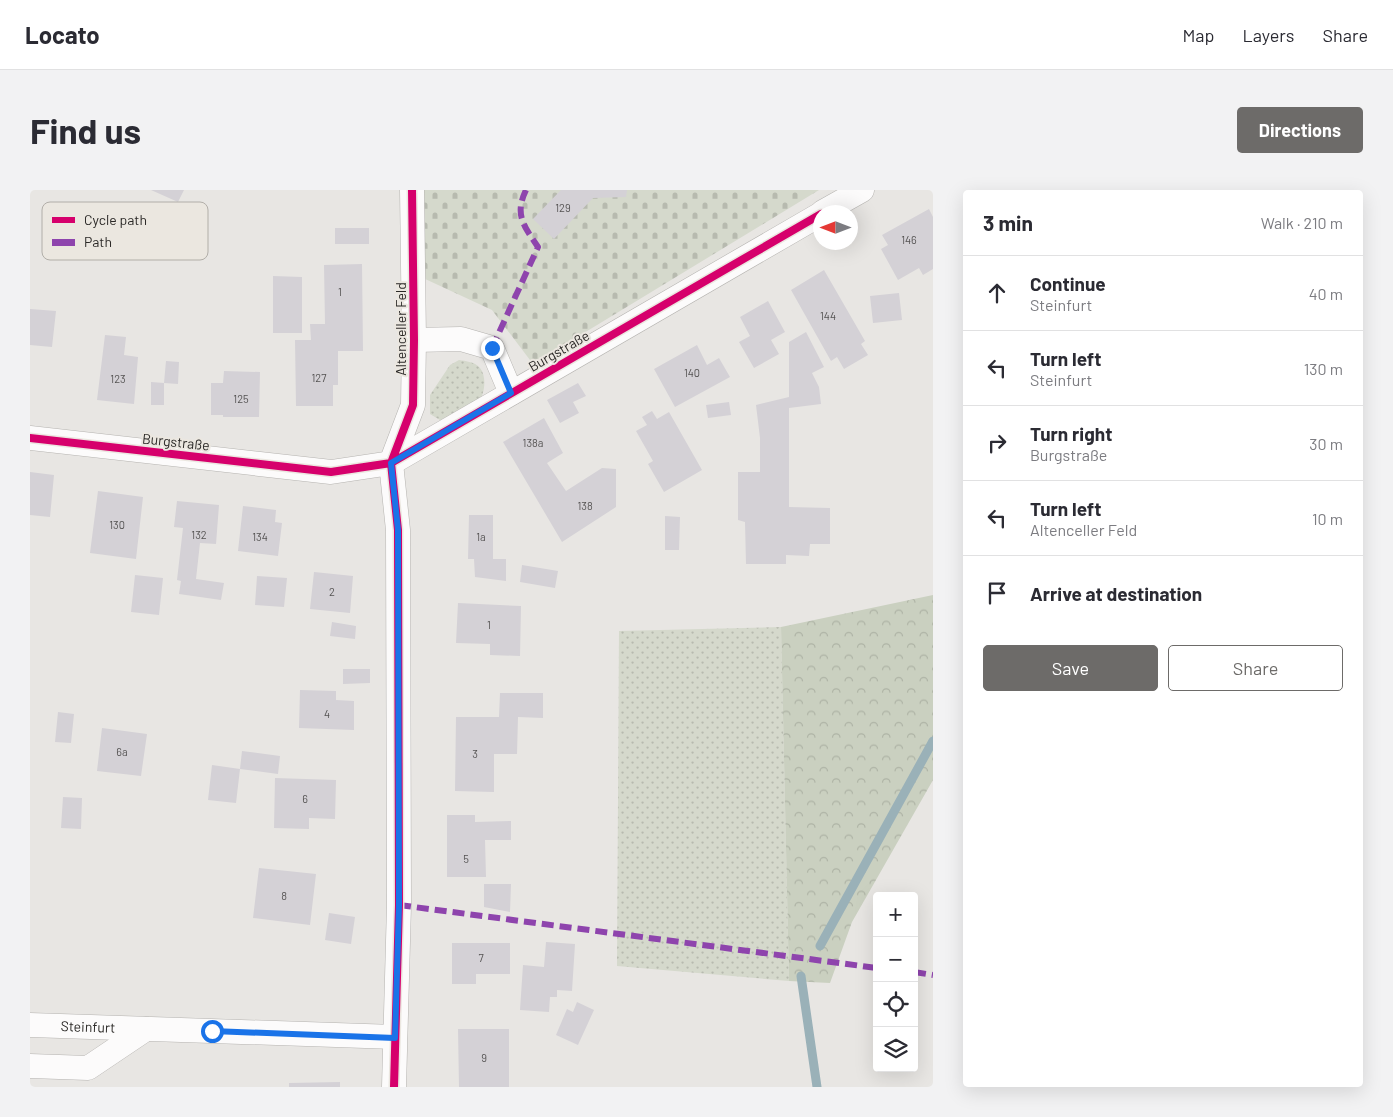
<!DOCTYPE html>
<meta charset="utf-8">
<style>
body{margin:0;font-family:Barlow,sans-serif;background:#f2f2f3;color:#2b2b33}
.controls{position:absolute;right:15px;bottom:15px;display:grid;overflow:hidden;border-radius:5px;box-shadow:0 5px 20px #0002}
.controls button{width:45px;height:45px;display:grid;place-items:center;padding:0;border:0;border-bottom:1px solid #e1e1e2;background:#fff;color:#2b2b33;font:25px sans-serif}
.compass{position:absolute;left:783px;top:15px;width:45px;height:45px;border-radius:50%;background:#fff;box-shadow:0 5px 20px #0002;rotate:270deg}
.stop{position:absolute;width:15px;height:15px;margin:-11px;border:4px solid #1a73e8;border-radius:50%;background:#fff}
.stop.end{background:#1a73e8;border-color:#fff;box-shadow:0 1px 5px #0008}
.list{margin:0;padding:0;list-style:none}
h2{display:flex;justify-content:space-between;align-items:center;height:65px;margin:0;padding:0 20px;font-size:21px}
h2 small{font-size:16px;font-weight:400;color:#7c7c81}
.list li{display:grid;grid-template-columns:32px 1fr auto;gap:15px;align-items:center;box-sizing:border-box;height:75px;padding:0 20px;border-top:1px solid #e1e1e2}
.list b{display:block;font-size:19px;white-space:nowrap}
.list p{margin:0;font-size:16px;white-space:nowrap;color:#7c7c81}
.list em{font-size:16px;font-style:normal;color:#7c7c81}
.actions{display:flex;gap:10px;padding:15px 20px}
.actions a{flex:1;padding:11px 0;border:1px solid #6d6b69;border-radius:5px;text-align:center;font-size:18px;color:#6d6b69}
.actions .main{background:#6d6b69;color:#fff}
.icon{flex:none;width:28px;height:28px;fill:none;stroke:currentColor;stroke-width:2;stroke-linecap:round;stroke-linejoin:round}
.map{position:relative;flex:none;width:903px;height:897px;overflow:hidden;border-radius:5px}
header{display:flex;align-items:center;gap:30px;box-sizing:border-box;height:70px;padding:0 25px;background:#fff;border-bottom:1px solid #e1e1e2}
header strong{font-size:24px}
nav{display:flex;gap:28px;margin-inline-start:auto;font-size:18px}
.intro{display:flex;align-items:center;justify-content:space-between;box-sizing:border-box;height:120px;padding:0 30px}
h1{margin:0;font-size:35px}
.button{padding:12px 22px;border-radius:5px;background:#6d6b69;color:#fff;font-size:18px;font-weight:700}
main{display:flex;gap:30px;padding:0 30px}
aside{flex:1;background:#fff;border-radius:5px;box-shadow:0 5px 20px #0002}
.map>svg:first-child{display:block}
</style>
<header>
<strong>Locato</strong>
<nav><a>Map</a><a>Layers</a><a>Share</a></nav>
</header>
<div class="intro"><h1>Find us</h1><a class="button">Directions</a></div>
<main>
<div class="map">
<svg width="903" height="897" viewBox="0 0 903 897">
<defs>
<pattern id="grass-dots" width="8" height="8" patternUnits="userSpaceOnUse" patternTransform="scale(1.25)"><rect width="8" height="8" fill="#d5d9cc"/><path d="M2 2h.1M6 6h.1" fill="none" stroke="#b7baaf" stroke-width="1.8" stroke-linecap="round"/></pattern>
<pattern id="forest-crowns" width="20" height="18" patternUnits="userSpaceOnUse" patternTransform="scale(1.25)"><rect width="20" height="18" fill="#cad0c0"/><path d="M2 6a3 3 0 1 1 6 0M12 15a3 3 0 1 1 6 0" fill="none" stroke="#aeb3a5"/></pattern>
<pattern id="cemetery-stones" width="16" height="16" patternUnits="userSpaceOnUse" patternTransform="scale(1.25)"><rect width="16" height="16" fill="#d5d9cc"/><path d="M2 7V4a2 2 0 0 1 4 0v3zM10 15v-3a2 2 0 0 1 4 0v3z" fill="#b7baaf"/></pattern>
</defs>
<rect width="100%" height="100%" fill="#e8e6e3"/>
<!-- grass -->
<path fill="url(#grass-dots)" d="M429,170C436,171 445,172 450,178C457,186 455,205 448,212C438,222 423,227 410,230L400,224V205L420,175Z
M751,437L759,791L587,776L589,441Z"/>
<!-- forest -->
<path fill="url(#forest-crowns)" d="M903,405V590L822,732L800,793L759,791L751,437Z"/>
<!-- cemetery -->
<path fill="url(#cemetery-stones)" d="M391,0H789L503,174L462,120L393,88Z"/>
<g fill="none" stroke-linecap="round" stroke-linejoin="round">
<!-- stream -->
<path stroke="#9ab1b8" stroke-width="9" d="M790,756L903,551
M771,786L787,897"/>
</g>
<!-- building -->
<path fill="#d4d1d6" d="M121,0H154L148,12Z
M531,0H597L596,7L563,8L524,49L503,29Z
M899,19L903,27V79L893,85L889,78L868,90L851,59L858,55L852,45Z
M305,38H339V54H305Z
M332,74L333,161H308V195H303V216H266L265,150H281L280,134H295L294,75Z
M794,80L835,151L831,154L838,165L814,179L807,167L801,171L761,100Z
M243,86L272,87V143H243Z
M869,103L872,130L843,133L840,106Z
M738,111L755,142L741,150L749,164L724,178L709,152L720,146L710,127Z
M0,119L26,121L22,157L0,155Z
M776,142L794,177L782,183L789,197L791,214L759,218V317L800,318V354H780L779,366L756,365V374H716L715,332L708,330V282H730V248L726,215L759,207V152Z
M75,145L96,147L94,165L108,167L104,214L67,210Z
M667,155L677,175L689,168L700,187L645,217L624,179Z
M136,171L149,172L148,194L134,193V215H121V192L134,193Z
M194,181L230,182L229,227H193V225H181V193H193Z
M548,193L556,206L543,212L549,223L530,233L517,210Z
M699,212L701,225L678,228L676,215Z
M622,221L627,229L639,222L672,280L634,302L618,274L623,271L606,241L617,235L612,227Z
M514,228L533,263L517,273L536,301L572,278L586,279V317L532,352L473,252Z
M0,282L24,285L20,327L0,325Z
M68,301L113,307L106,369L60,363Z
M147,311L189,315L186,354L170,353L166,389L194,393L191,410L149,404L151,391L147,390L153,338L144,337Z
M213,316L246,320L245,332L252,333L248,366L208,361Z
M439,325H463V369H476V391L445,387L444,369H438Z
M635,326L650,327L649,360H635Z
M492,375L528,381L525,398L490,392Z
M284,382L323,386L320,423L280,419Z
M105,385L133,388L129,425L101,422Z
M227,386L257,388L254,417L225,415Z
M428,413L491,416L490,466L460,465V454L426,453Z
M302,432L326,436L325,449L300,446Z
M313,479H340V493L313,494Z
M270,500L306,501V510L324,511V540L269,538Z
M470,503H513V528L488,527L487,564H464V602L425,601L426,527H469Z
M28,522L44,524L41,553L25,552Z
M72,538L117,544L111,586L67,581Z
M212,561L250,566L248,584L210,579L206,613L178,610L182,575L210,579Z
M245,588L306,590L305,629L279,628V639L244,638Z
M33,607L52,608L51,639L31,638Z
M417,625H445V632L481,631V650H455L456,687H417Z
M229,678L286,684L280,735L223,728Z
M454,694H481L480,722L454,717Z
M299,723L325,727L321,754L295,750Z
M516,752L545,754L542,801L527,800V807H520L519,822L490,820L493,775L514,777Z
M422,753H480V784H446V794H422Z
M547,812L564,820L548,855L526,845L537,819L543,822Z
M428,839H479V897H429Z
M310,892V897H259V893Z"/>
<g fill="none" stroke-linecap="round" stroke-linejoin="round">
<defs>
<g id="street">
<path d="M793,22L832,0"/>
<path d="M384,150L431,149L462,158L481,203"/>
<path d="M0,248L301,282L361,273L791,24"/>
<path id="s1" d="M0,835L365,847"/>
<path d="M0,876L58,878L116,839"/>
<path d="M364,897L369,715L368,340L361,273L383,215L384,150L382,0"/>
</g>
</defs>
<!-- street casing -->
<use href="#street" stroke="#b5b3b0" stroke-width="25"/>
<!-- street -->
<use href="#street" stroke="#fcfbfb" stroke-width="24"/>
<!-- quiet -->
<path stroke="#8e44ad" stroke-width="6" stroke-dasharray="12 6" stroke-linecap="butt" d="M462,158L508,57C494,36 484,25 496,0
M369,715L847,778
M884,782L903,785"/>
<defs>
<path id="cycleway" d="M0,248L301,282L361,273L791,24
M364,897L369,715L368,340L361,273L383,215L384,150L382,0"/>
</defs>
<!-- cycleway casing -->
<use href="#cycleway" stroke="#ebe7e0" stroke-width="11"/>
<!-- cycleway -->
<use href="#cycleway" stroke="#d6006c" stroke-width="8"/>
</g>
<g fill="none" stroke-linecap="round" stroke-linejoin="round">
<!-- route -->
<path stroke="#1a73e8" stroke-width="6" d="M182,841L365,848L369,715L368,340L361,273L481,203L462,158"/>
</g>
<g text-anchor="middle" stroke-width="4" stroke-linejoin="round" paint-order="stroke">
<!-- number labels -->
<g font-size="11" fill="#555353">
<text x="533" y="22">129</text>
<text x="879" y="54">146</text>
<text x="310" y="106">1</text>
<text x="798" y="130">144</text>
<text x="662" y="187">140</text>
<text x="289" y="192">127</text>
<text x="88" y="193">123</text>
<text x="211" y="213">125</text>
<text x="503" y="257">138a</text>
<text x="555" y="320">138</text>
<text x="87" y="339">130</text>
<text x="169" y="349">132</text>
<text x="230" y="351">134</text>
<text x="451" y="351">1a</text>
<text x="302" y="406">2</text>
<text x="459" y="439">1</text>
<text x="297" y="528">4</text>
<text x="92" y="566">6a</text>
<text x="445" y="568">3</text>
<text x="275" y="613">6</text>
<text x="436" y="673">5</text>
<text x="254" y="710">8</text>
<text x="451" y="772">7</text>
<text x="454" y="872">9</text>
</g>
<!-- street labels -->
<g font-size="14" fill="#2b2927" stroke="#ebe7e0">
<text transform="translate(371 139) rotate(-90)" y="5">Altenceller Feld</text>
<text transform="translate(529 161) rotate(-30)" y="5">Burgstraße</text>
<text transform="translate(146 252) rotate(6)" y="5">Burgstraße</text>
<text dy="5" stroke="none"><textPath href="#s1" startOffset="58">Steinfurt</textPath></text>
</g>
</g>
<!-- legend -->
<rect x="12" y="12" width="166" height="58" rx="8" fill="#ebe7e0" stroke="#b1aea8" stroke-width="1"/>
<rect x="22" y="27" width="23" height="6" fill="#d6006c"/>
<rect x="22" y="49" width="23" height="7" fill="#8e44ad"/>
<g font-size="14" fill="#2b2927">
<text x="54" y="35">Cycle path</text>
<text x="54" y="57">Path</text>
</g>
</svg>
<div class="controls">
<button>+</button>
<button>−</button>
<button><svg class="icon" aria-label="locate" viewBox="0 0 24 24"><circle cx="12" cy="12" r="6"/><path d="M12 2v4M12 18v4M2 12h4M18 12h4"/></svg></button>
<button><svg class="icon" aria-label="layers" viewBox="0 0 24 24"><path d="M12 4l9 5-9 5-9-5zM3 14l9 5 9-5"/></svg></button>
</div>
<svg class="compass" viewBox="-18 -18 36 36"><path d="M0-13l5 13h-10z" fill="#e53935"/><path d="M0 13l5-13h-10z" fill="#7c7c81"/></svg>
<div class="stop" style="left:182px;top:841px"></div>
<div class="stop end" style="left:462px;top:158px"></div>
</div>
<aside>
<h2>3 min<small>Walk · 210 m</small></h2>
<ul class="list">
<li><svg class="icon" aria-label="ahead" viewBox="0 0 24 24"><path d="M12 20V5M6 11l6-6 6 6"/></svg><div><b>Continue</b><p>Steinfurt</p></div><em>40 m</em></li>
<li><svg class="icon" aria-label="left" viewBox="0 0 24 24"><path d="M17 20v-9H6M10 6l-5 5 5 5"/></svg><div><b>Turn left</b><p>Steinfurt</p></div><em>130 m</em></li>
<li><svg class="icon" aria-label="right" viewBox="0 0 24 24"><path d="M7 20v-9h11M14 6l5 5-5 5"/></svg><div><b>Turn right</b><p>Burgstraße</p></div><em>30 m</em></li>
<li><svg class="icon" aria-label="left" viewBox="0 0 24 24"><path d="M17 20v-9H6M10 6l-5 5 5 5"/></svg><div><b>Turn left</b><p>Altenceller Feld</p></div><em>10 m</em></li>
<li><svg class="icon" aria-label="arrive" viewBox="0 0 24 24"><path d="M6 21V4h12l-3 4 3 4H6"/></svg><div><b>Arrive at destination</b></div></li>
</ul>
<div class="actions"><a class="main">Save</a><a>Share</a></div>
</aside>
</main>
